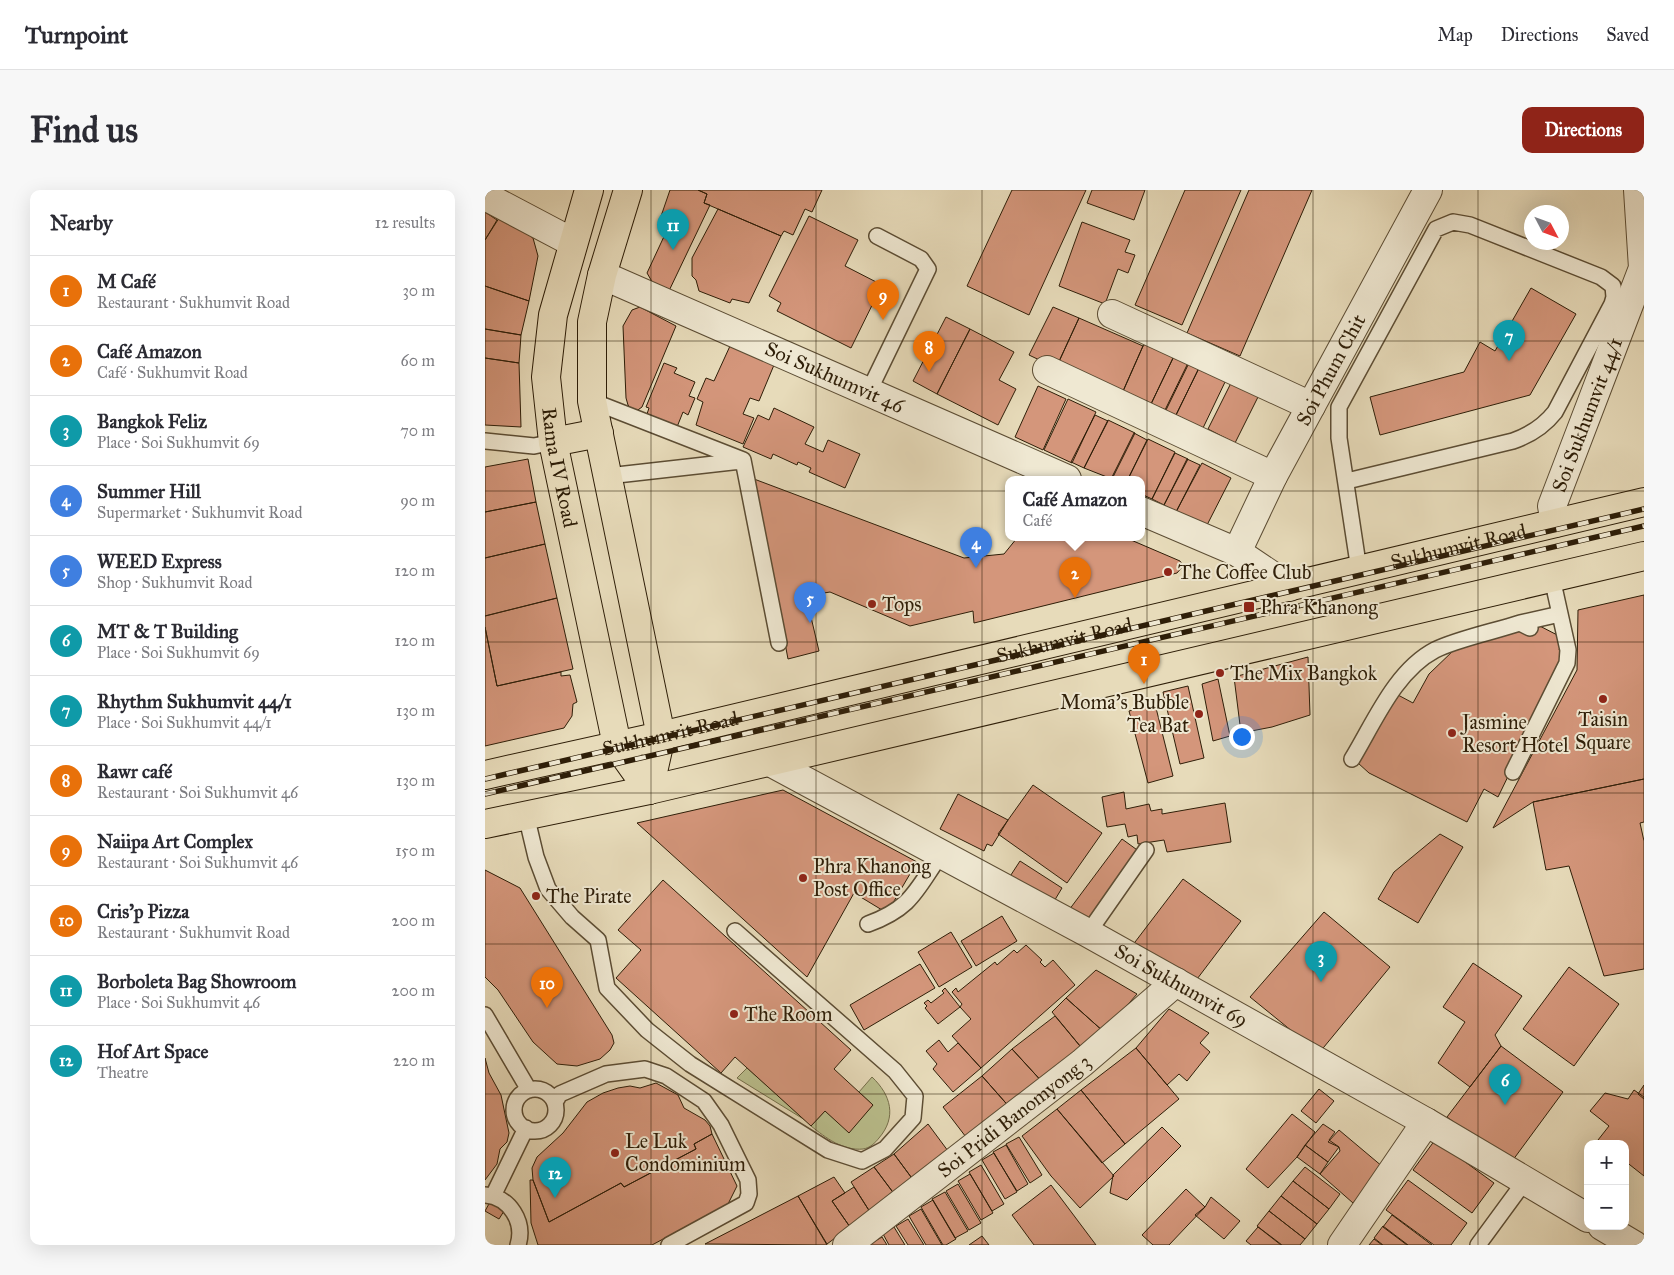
<!DOCTYPE html>
<meta charset="utf-8">
<style>
body{margin:0;font-family:"IM FELL Great Primer",serif;background:#f7f7f7;color:#2b2b33}
.controls{position:absolute;right:15px;bottom:15px;display:grid;overflow:hidden;border-radius:10px;box-shadow:0 5px 20px #0002}
.controls button{width:45px;height:45px;display:grid;place-items:center;padding:0;border:0;border-bottom:1px solid #e1e1e2;background:#fff;color:#2b2b33;font:25px sans-serif}
.compass{position:absolute;left:1039px;top:15px;width:45px;height:45px;border-radius:50%;background:#fff;box-shadow:0 5px 20px #0002;rotate:131deg}
.you{position:absolute;left:756px;top:546px;width:18px;height:18px;margin:-12px;border:4px solid #fff;border-radius:50%;background:#1a73e8;box-shadow:0 0 0 8px #1a73e833}
.badge{display:grid;place-items:center;width:32px;height:32px;border-radius:50%;background:#8f2418;color:#fff;font-size:16px;font-weight:700}
.pin{position:absolute;translate:-50% -41px;filter:drop-shadow(0 1px 2px #0008)}
.pin::after{content:'';position:absolute;top:26px;width:18px;height:15px;background:inherit;clip-path:polygon(0 0,100% 0,50% 100%)}
.popup{position:absolute;left:520px;top:286px;width:140px;height:65px;box-sizing:border-box;display:grid;place-content:center;border-radius:10px;background:#fff;filter:drop-shadow(0 1px 4px #0005);font-size:16px;white-space:nowrap;color:#7c7c81}
.popup b{font-size:19px;color:#2b2b33}
.popup::after{content:'';position:absolute;left:50%;top:100%;margin-left:-10px;border:10px solid transparent;border-top-color:#fff}
.list{margin:0;padding:0;list-style:none}
h2{display:flex;justify-content:space-between;align-items:center;height:65px;margin:0;padding:0 20px;font-size:21px}
h2 small{font-size:16px;font-weight:400;color:#7c7c81}
.list li{display:grid;grid-template-columns:32px 1fr auto;gap:15px;align-items:center;box-sizing:border-box;height:70px;padding:0 20px;border-top:1px solid #e1e1e2}
.list b{display:block;font-size:19px;white-space:nowrap}
.list p{margin:0;font-size:16px;white-space:nowrap;color:#7c7c81}
.list em{font-size:16px;font-style:normal;color:#7c7c81}
.map{position:relative;flex:none;width:1159px;height:1055px;overflow:hidden;border-radius:10px}
header{display:flex;align-items:center;gap:30px;box-sizing:border-box;height:70px;padding:0 25px;background:#fff;border-bottom:1px solid #e1e1e2}
header strong{font-size:24px}
nav{display:flex;gap:28px;margin-inline-start:auto;font-size:18px}
.intro{display:flex;align-items:center;justify-content:space-between;box-sizing:border-box;height:120px;padding:0 30px}
h1{margin:0;font-size:35px}
.button{padding:12px 22px;border-radius:10px;background:#8f2418;color:#fff;font-size:18px;font-weight:700}
main{display:flex;gap:30px;padding:0 30px}
aside{flex:1;background:#fff;border-radius:10px;box-shadow:0 5px 20px #0002}
.map>svg:first-child{display:block}
</style>
<header>
<strong>Turnpoint</strong>
<nav><a>Map</a><a>Directions</a><a>Saved</a></nav>
</header>
<div class="intro"><h1>Find us</h1><a class="button">Directions</a></div>
<main>
<aside>
<h2>Nearby<small>12 results</small></h2>
<ul class="list">
<li><span class="badge" style="background:#e8710a">1</span><div><b>M Café</b><p>Restaurant · Sukhumvit Road</p></div><em>30 m</em></li>
<li><span class="badge" style="background:#e8710a">2</span><div><b>Café Amazon</b><p>Café · Sukhumvit Road</p></div><em>60 m</em></li>
<li><span class="badge" style="background:#0f9aa8">3</span><div><b>Bangkok Feliz</b><p>Place · Soi Sukhumvit 69</p></div><em>70 m</em></li>
<li><span class="badge" style="background:#3f7fe0">4</span><div><b>Summer Hill</b><p>Supermarket · Sukhumvit Road</p></div><em>90 m</em></li>
<li><span class="badge" style="background:#3f7fe0">5</span><div><b>WEED Express</b><p>Shop · Sukhumvit Road</p></div><em>120 m</em></li>
<li><span class="badge" style="background:#0f9aa8">6</span><div><b>MT &amp; T Building</b><p>Place · Soi Sukhumvit 69</p></div><em>120 m</em></li>
<li><span class="badge" style="background:#0f9aa8">7</span><div><b>Rhythm Sukhumvit 44/1</b><p>Place · Soi Sukhumvit 44/1</p></div><em>130 m</em></li>
<li><span class="badge" style="background:#e8710a">8</span><div><b>Rawr café</b><p>Restaurant · Soi Sukhumvit 46</p></div><em>130 m</em></li>
<li><span class="badge" style="background:#e8710a">9</span><div><b>Naiipa Art Complex</b><p>Restaurant · Soi Sukhumvit 46</p></div><em>150 m</em></li>
<li><span class="badge" style="background:#e8710a">10</span><div><b>Cris'p Pizza</b><p>Restaurant · Sukhumvit Road</p></div><em>200 m</em></li>
<li><span class="badge" style="background:#0f9aa8">11</span><div><b>Borboleta Bag Showroom</b><p>Place · Soi Sukhumvit 46</p></div><em>200 m</em></li>
<li><span class="badge" style="background:#0f9aa8">12</span><div><b>Hof Art Space</b><p>Theatre</p></div><em>220 m</em></li>
</ul>
</aside>
<div class="map">
<svg width="1159" height="1055" viewBox="0 0 1159 1055">
<rect width="100%" height="100%" fill="#e7dbba"/>
<filter id="stains"><feTurbulence type="fractalNoise" baseFrequency=".004" numOctaves="4"/><feColorMatrix values="0 0 0 0 .2 0 0 0 0 .09 0 0 0 0 .02 0 0 0 .5 -.17"/></filter>
<radialGradient id="worn" r=".72"><stop offset=".6" stop-color="#630" stop-opacity="0"/><stop offset="1" stop-color="#630" stop-opacity=".3"/></radialGradient>
<!-- green -->
<path fill="#babf8d" stroke="#746e4a" d="M262,878L320,930L252,888Z
M387,887C406,905 412,927 394,948C390,953 385,958 378,959C358,961 341,948 326,936L340,921L364,942L388,915L374,902Z"/>
<!-- building -->
<path fill="#d4967b" stroke="#2e1e08" d="M185,0H213L222,4L219,13L225,15L182,105L169,95L162,83L182,40L173,35Z
M213,0H337L327,22L320,19L308,45L299,41L296,46L219,13L222,4Z
M527,0H601L544,125L482,96Z
M607,0H660L649,30L602,13Z
M700,0H756L697,135L650,115Z
M764,0H827L755,166L702,143Z
M233,19L296,46L264,113L247,109L245,113L214,101L211,90L207,86V68Z
M0,22L12,30L0,50Z
M16,25L48,48L53,66L44,111L0,96V50Z
M324,26L373,50L360,76L397,95L366,158L292,121L296,113L284,106Z
M597,32L645,50L640,62L650,65L643,83L633,79L620,114L574,96Z
M0,96L44,111L36,145L0,139Z
M1046,98L1091,124L1045,205L895,245L885,207L979,182L995,152L1010,161Z
M155,117L191,136L157,217L150,222L143,215L141,208L138,136L147,120Z
M568,117L594,128L571,178L544,165Z
M461,127L485,139L452,204L428,191Z
M594,128L658,156L636,206L571,178Z
M0,139L36,145L34,173L0,168Z
M485,139L529,162L514,190L531,199L513,235L452,204Z
M662,153L689,166L666,214L638,201L658,156Z
M245,156L289,175L274,211L265,208L258,224L269,228L258,254L211,235L218,212L212,209L221,188L229,191Z
M689,166L704,173L681,220L666,214Z
M0,168L34,173L36,237L0,235Z
M179,173L192,178L189,183L210,192L204,206L210,208L203,225L198,222L192,237L162,224L164,218L161,217Z
M703,173L714,178L691,225L680,220Z
M714,178L741,190L718,238L691,225Z
M746,193L774,205L750,253L723,239Z
M553,196L581,209L558,260L530,247Z
M583,209L611,222L587,273L559,260Z
M289,218L329,237L320,254L338,262L343,250L375,264L360,298L324,282L326,278L313,272L312,275L288,264L286,269L258,257L273,225L284,230Z
M610,225L623,231L599,278L586,272Z
M623,230L650,243L627,289L599,278Z
M649,243L662,250L643,289H626Z
M663,249L690,262L667,309L656,304V289H643Z
M690,263L703,269L679,315L667,309Z
M43,269L51,312L0,322V277Z
M702,269L715,275L691,322L679,315Z
M717,273L746,288L721,337L691,322Z
M269,289L479,368L519,364L532,348L536,347H639L695,371L698,376L692,383L489,433L488,421L425,436L345,402L321,406L334,461L303,469Z
M51,312L60,354L0,368V322Z
M60,354L72,408L0,426V368Z
M1159,405V589L1048,612L1008,638L1092,480L1093,420Z
M72,408L88,479L12,496L0,437V426Z
M1047,432L1080,449L1074,460L1082,465L1013,607L999,599L982,632L884,583L873,573L913,505L928,513L944,484L971,458Z
M0,437L12,496L76,482V486L85,485L92,512L88,514L87,526L79,538L0,556Z
M823,467L825,525L787,537L756,543L749,487Z
M733,489L745,546L728,551L717,494Z
M703,496L719,568L695,574L678,502Z
M670,514L688,586L663,593L644,521Z
M1159,589V632L1155,633L1159,651V779L1119,786L1084,676L1061,680L1048,612Z
M548,595L617,643L582,693L513,644Z
M298,600L432,672L402,723L369,703L322,787L152,633Z
M639,602L641,619L664,614L666,621L677,619V624L740,613L746,652L682,662L679,650L653,654L652,645L643,647L640,634L622,637L617,607Z
M473,604L523,630L507,656L502,654L499,661L455,639Z
M955,644L978,657L933,733L893,709L909,682Z
M637,649L655,662L599,737L581,724Z
M535,671L577,698L565,718L522,691Z
M0,680L35,698L127,845L129,853L125,860L115,869L92,876L72,874L48,852L13,800L0,787Z
M698,689L756,731L706,797L647,756Z
M178,690L366,860L349,879L388,915L364,943L340,921L326,936L250,867L236,883L131,788L156,760L133,740Z
M839,722L905,777L834,863L765,807Z
M517,726L532,751L491,776L476,751Z
M466,742L487,777L454,797L433,762Z
M541,755L557,770L555,772L560,777L568,770L590,795L496,878L467,846L486,829L475,817L477,814L467,802L471,798L473,802L510,772L512,775L529,760L532,763Z
M988,773L1037,806L1010,845L1016,856L985,897L953,873L980,832L958,817Z
M435,774L450,798L379,840L365,815Z
M1084,777L1134,814L1089,876L1038,839Z
M611,780L652,804L619,842L581,808Z
M460,798L475,817L453,834L440,818L442,816L439,813L443,810L446,813L459,803L457,801Z
M581,808L619,842L600,862L567,822Z
M684,819L724,843L715,853L725,862L702,891L694,884L682,895L651,858Z
M570,826L600,862L560,895L527,859Z
M454,850L463,862L473,853L496,878L468,902L448,879L452,874L441,861Z
M1016,856L1078,902L1025,974L962,927Z
M651,858L694,909L640,954L596,900Z
M527,859L560,895L527,920L497,886Z
M0,868L4,883L16,905L24,943L22,952L15,959L12,974L0,990Z
M497,886L527,920L484,951L458,917Z
M171,893L193,905L199,918L220,930L225,936L227,944L209,954L211,959L139,997L136,993L64,1032L48,990L47,978L52,967L78,943L102,912L118,903L133,898L145,896L155,898Z
M1159,895V909L1153,904Z
M834,899L849,911L831,933L816,921Z
M596,900L640,954L617,973L572,919Z
M1149,900L1159,907V986L1140,971V954H1118L1113,950L1124,936L1105,921L1120,903L1143,909Z
M572,919L629,986L595,1018L566,986L537,946Z
M807,924L830,942L812,967L783,998L761,979Z
M443,934L466,965L429,991L409,964Z
M838,934L850,942L844,950L854,957L843,972L820,955Z
M677,937L696,956L642,1010L625,1003L628,985Z
M854,940L898,977L868,1013L835,984L855,961L854,957L843,952Z
M227,944L252,996L243,1014L167,1055H53L46,1033L45,990H48L64,1032L136,993L139,997L211,959L209,954Z
M534,947L557,985L545,993L521,954Z
M950,950L1009,993L987,1023L928,980Z
M521,955L543,994L532,1001L508,962Z
M820,955L843,972L835,984L812,967Z
M509,963L532,1002L520,1009L497,970Z
M409,964L429,991L410,1005L389,977Z
M496,975L519,1014L507,1021L484,982Z
M389,977L410,1005L385,1022L366,992Z
M820,977L855,1004L844,1019L808,991Z
M485,984L508,1023L496,1030L473,991Z
M349,987L360,1003L347,1011L365,1037L342,1054L313,1006Z
M923,990L982,1033L966,1055H949L901,1020Z
M808,991L844,1019L832,1034L796,1006Z
M473,994L496,1033L484,1040L461,1001Z
M566,995L611,1055H549L527,1025Z
M369,997L385,1022L365,1037L347,1011Z
M701,999L720,1017L684,1055H668L657,1045Z
M460,1002L483,1041L470,1048L447,1009Z
M313,1006L342,1055L220,1054Z
M796,1006L832,1034L820,1049L784,1021Z
M726,1007L755,1031L739,1049L710,1025L720,1017Z
M448,1010L471,1049L461,1055H458L436,1017Z
M5,1012L19,1021L14,1029L0,1021Z
M436,1019L457,1055H441L424,1026Z
M784,1021L820,1049L815,1055H797L772,1036Z
M907,1025L947,1055H922L898,1037Z
M423,1029L439,1055H423L411,1036Z
M898,1036L923,1055H898L889,1048Z
M409,1037L420,1055H404L398,1044Z
M773,1037L796,1055H766L761,1051Z
M497,1046L504,1055H484Z
M397,1047L402,1055H386L385,1054Z
M889,1049L897,1055H884Z"/>
<g fill="none" stroke-linecap="round" stroke-linejoin="round">
<defs>
<path id="lane" d="M383,203L443,79L436,69L392,46
M107,211L258,270
M0,251L49,256L68,252
M258,270L294,453
M123,286L256,271
M862,291L1028,251C1045,245 1059,236 1070,222L1127,114L1129,107L1128,96L1116,87L985,35L968,32L951,39L854,217V248L874,380
M1045,438L1035,433L1075,424
M867,569C889,533 910,481 950,460C972,449 1011,441 1035,433
M1028,582L1082,473L1083,460L1067,388
M41,625L51,667L63,699L87,727L113,750L122,798L162,840L205,874L343,960L377,971L400,959L428,928L430,906L410,881L250,741
M383,734C427,718 431,700 456,664
M603,743L661,660
M0,825L44,900
M29 920a21 21 0 1 1 42 0a21 21 0 1 1-42 0Z
M70,912L75,904L121,884L160,879L181,886L219,911L236,935L263,990L264,1004L261,1013L184,1055
M0,1005C25,1007 40,1032 33,1055
M8,1006L41,938
M993,1055L1040,991"/>
<g id="street">
<path d="M0,6L87,52"/>
<path id="s1" d="M117,85L582,289"/>
<path d="M627,124L826,216"/>
<path d="M562,180L788,286"/>
<path d="M656,321L752,362L804,397"/>
<path id="s2" d="M1070,333L1067,316L1158,78L1153,0"/>
<path id="s3" d="M752,362L788,286L943,0"/>
<path id="s4" d="M285,572L603,743L941,932L1103,1028"/>
<path d="M1117,1036L1149,1055"/>
<path id="s5" d="M362,1055L597,873L691,792"/>
<path d="M857,1055L941,932"/>
</g>
<g id="primary">
<path id="s6" d="M104,0L68,125L61,187L68,252L132,555L164,600"/>
<path d="M143,0L117,85L107,132V211L176,546L164,600"/>
<path d="M68,252L114,243"/>
<path id="s7" d="M0,585L176,546L1159,312"/>
<path d="M0,634L164,600L1159,366"/>
</g>
</defs>
<!-- lane casing -->
<use href="#lane" stroke="#5c4d34" stroke-width="18"/>
<!-- street casing -->
<use href="#street" stroke="#5c4d34" stroke-width="30"/>
<!-- primary casing -->
<use href="#primary" stroke="#2e1e08" stroke-width="30"/>
<!-- lane -->
<use href="#lane" stroke="#efe8d2" stroke-width="15"/>
<!-- street -->
<use href="#street" stroke="#efe8d2" stroke-width="28"/>
<!-- primary -->
<use href="#primary" stroke="#e7dbba" stroke-width="28"/>
<defs>
<path id="rail" d="M0,589L1159,319
M0,604L1159,336"/>
</defs>
<!-- rail casing -->
<use href="#rail" stroke="#2e1e08" stroke-width="5.5"/>
<!-- rail -->
<use href="#rail" stroke="#efe8d2" stroke-width="4" stroke-dasharray="11" stroke-linecap="butt"/>
</g>
<!-- grid -->
<path fill="none" stroke="#2e1e08" stroke-width="1" stroke-opacity="0.55" d="M166,0V1055M331,0V1055M497,0V1055M662,0V1055M828,0V1055M993,0V1055M0,151H1159M0,301H1159M0,452H1159M0,603H1159M0,754H1159M0,904H1159"/>
<!-- markers -->
<g fill="#8f2418" stroke="#efe8d2" stroke-width="2">
<circle cx="683" cy="382" r="5"/>
<circle cx="387" cy="414" r="5"/>
<rect x="758" y="411" width="12" height="12" rx="2.5"/>
<circle cx="735" cy="483" r="5"/>
<circle cx="1118" cy="509" r="5"/>
<circle cx="714" cy="524" r="5"/>
<circle cx="967" cy="543" r="5"/>
<circle cx="318" cy="688" r="5"/>
<circle cx="51" cy="706" r="5"/>
<circle cx="249" cy="824" r="5"/>
<circle cx="130" cy="963" r="5"/>
</g>
<g text-anchor="middle" stroke-width="4" stroke-linejoin="round" paint-order="stroke">
<!-- street labels -->
<g font-size="20" fill="#2e1e08" stroke="#efe8d2">
<text dy="7" stroke="none"><textPath href="#s3" startOffset="205">Soi Phum Chit</textPath></text>
<text dy="7" stroke="none"><textPath href="#s1" startOffset="254">Soi Sukhumvit 46</textPath></text>
<text dy="7" stroke="none"><textPath href="#s2" startOffset="115">Soi Sukhumvit 44/1</textPath></text>
<text dy="7" stroke="none"><textPath href="#s6" startOffset="284">Rama IV Road</textPath></text>
<text dy="7" stroke="none"><textPath href="#s7" startOffset="1000">Sukhumvit Road</textPath></text>
<text dy="7" stroke="none"><textPath href="#s7" startOffset="595">Sukhumvit Road</textPath></text>
<text dy="7" stroke="none"><textPath href="#s7" startOffset="190">Sukhumvit Road</textPath></text>
<text dy="7" stroke="none"><textPath href="#s4" startOffset="468">Soi Sukhumvit 69</textPath></text>
<text dy="7" stroke="none"><textPath href="#s5" startOffset="211">Soi Pridi Banomyong 3</textPath></text>
</g>
<!-- poi labels -->
<g font-size="20" fill="#2e1e08" stroke="#efe8d2" text-anchor="start">
<text x="693" y="389">The Coffee Club</text>
<text x="397" y="421">Tops</text>
<text x="775" y="424">Phra Khanong</text>
<text x="745" y="490">The Mix Bangkok</text>
<text x="704" y="519" text-anchor="end">Moma's Bubble<tspan x="704" dy="23">Tea Bat</tspan></text>
<text x="1118" y="536" text-anchor="middle">Taisin<tspan x="1118" dy="23">Square</tspan></text>
<text x="977" y="539">Jasmine<tspan x="977" dy="23">Resort Hotel</tspan></text>
<text x="328" y="683">Phra Khanong<tspan x="328" dy="23">Post Office</tspan></text>
<text x="61" y="713">The Pirate</text>
<text x="259" y="831">The Room</text>
<text x="140" y="958">Le Luk<tspan x="140" dy="23">Condominium</tspan></text>
</g>
</g>
<rect width="100%" height="100%" filter="url(#stains)"/>
<rect width="100%" height="100%" fill="url(#worn)"/>
</svg>
<div class="controls">
<button>+</button>
<button>−</button>
</div>
<svg class="compass" viewBox="-18 -18 36 36"><path d="M0-13l5 13h-10z" fill="#e53935"/><path d="M0 13l5-13h-10z" fill="#7c7c81"/></svg>
<div class="you"></div>
<div class="pin badge" style="left:659px;top:494px;background:#e8710a">1</div>
<div class="pin badge" style="left:590px;top:408px;background:#e8710a">2</div>
<div class="popup"><b>Café Amazon</b>Café</div>
<div class="pin badge" style="left:836px;top:792px;background:#0f9aa8">3</div>
<div class="pin badge" style="left:491px;top:378px;background:#3f7fe0">4</div>
<div class="pin badge" style="left:325px;top:433px;background:#3f7fe0">5</div>
<div class="pin badge" style="left:1020px;top:915px;background:#0f9aa8">6</div>
<div class="pin badge" style="left:1024px;top:171px;background:#0f9aa8">7</div>
<div class="pin badge" style="left:444px;top:182px;background:#e8710a">8</div>
<div class="pin badge" style="left:398px;top:130px;background:#e8710a">9</div>
<div class="pin badge" style="left:62px;top:818px;background:#e8710a">10</div>
<div class="pin badge" style="left:188px;top:60px;background:#0f9aa8">11</div>
<div class="pin badge" style="left:70px;top:1008px;background:#0f9aa8">12</div>
</div>
</main>
